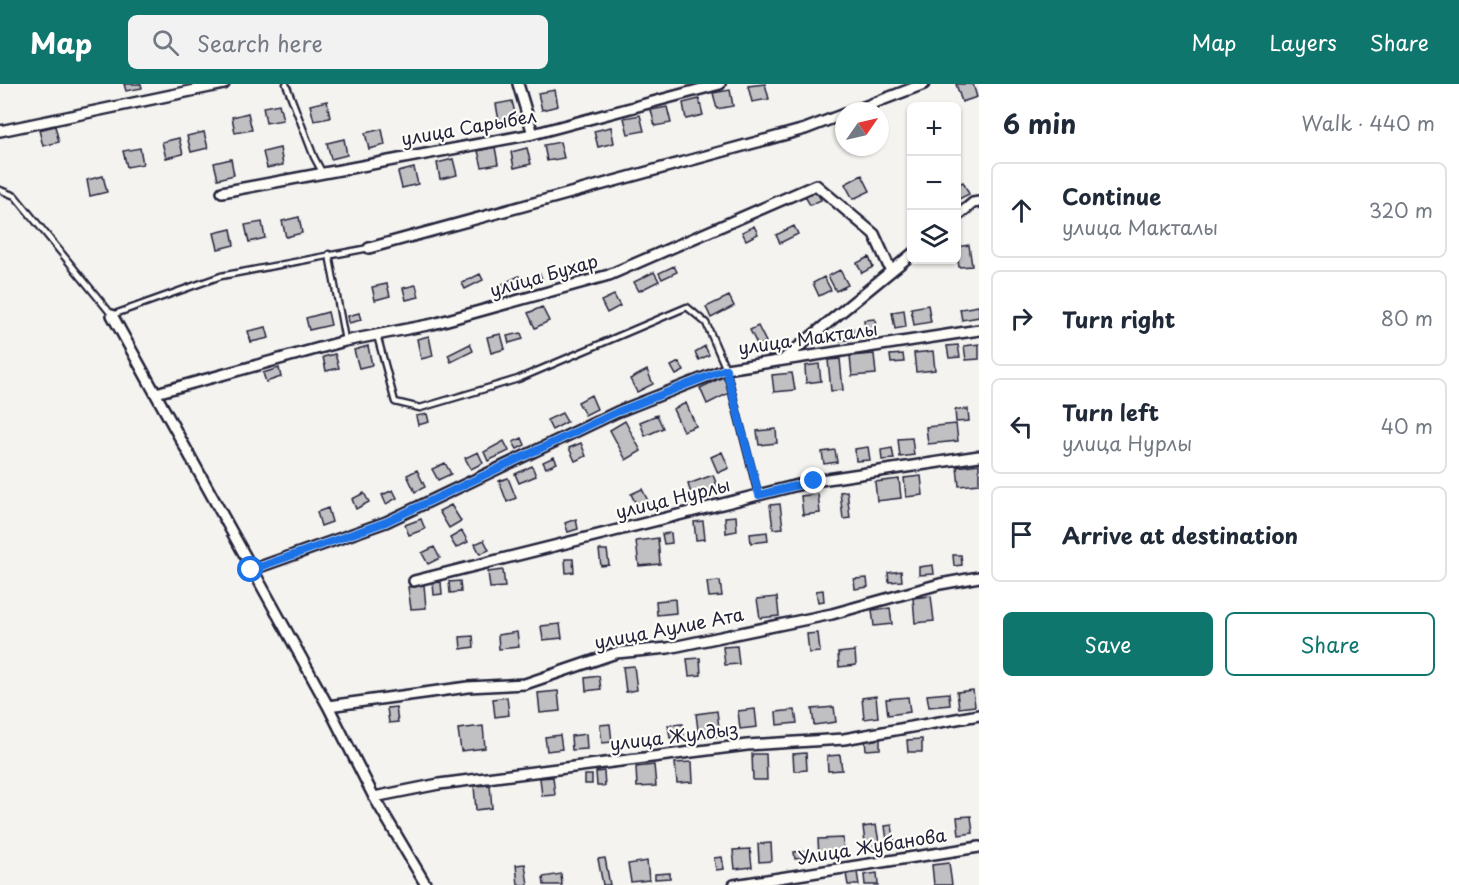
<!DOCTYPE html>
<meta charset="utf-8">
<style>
body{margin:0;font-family:"Playpen Sans",sans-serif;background:#f2f2f3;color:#1f2937}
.controls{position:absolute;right:18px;top:18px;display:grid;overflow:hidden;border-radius:9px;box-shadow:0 2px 4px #0004}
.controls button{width:54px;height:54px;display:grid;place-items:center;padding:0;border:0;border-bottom:2px solid #e0e1e3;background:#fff;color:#1f2937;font:30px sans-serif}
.compass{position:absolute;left:835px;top:18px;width:54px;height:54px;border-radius:50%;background:#fff;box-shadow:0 2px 4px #0004;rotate:56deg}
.stop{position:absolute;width:18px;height:18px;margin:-14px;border:4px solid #1a73e8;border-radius:50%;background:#fff}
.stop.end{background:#1a73e8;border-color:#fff;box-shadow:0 2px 6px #0008}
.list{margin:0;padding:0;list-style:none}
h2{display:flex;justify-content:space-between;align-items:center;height:78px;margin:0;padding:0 24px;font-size:26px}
h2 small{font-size:20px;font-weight:400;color:#747a83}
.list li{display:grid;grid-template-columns:39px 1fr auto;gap:18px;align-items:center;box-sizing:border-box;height:96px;margin:0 12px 12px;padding:0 12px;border:2px solid #e0e1e3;border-radius:9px}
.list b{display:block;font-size:22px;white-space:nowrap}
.list p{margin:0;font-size:20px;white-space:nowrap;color:#747a83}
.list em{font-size:20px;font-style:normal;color:#747a83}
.actions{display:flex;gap:12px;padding:18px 24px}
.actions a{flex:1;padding:14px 0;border:2px solid #0f766e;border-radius:9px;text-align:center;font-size:21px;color:#0f766e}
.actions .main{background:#0f766e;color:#fff}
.icon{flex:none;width:33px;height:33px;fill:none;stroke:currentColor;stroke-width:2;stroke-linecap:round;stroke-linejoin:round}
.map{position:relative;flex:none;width:979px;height:801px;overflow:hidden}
header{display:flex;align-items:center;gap:36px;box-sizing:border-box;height:84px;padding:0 30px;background:#0f766e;color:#fff}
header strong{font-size:28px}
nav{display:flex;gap:33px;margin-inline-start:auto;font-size:21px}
.search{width:420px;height:54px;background:#f2f2f3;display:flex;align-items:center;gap:15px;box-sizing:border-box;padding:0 21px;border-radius:9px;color:#747a83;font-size:22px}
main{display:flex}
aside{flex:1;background:#fff}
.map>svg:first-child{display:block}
</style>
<header>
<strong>Map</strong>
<div class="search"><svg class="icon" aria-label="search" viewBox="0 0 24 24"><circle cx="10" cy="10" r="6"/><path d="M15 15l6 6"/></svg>Search here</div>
<nav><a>Map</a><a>Layers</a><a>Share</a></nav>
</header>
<main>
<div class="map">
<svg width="979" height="801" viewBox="0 0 979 801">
<rect width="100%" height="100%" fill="#f4f3ef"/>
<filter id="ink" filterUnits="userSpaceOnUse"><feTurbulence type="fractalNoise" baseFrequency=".0167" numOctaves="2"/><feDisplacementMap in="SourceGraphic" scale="12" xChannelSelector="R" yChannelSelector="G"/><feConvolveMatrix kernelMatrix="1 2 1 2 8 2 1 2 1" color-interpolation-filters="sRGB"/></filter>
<g filter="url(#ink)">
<!-- building -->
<path fill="#c0bfc2" stroke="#22223b" stroke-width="1.5" d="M124,0H141L142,4L126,7Z
M765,0L769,15L752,18L748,2Z
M956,0H973L977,13L962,18Z
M555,6L558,22L542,26L538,9Z
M730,6L733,22L717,25L713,9Z
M699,15L703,31L686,35L683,19Z
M327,17L330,34L314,37L310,21Z
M512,17L516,33L499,37L496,20Z
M279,20L283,36L266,39L263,23Z
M667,23L671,39L655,42L651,26Z
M248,29L252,46L235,49L232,33Z
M640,31L644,47L628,50L624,34Z
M55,42L59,58L43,62L39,46Z
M611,43L614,59L598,63L594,47Z
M382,45L385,61L369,65L365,49Z
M204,48L208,64L191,68L187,52Z
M179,54L183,70L166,74L162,58Z
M344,55L347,71L331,75L327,59Z
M560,58L564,74L547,77L544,61Z
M495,63L498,80L482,83L478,67Z
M140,64L143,80L127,83L123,67Z
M280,64L283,81L267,84L263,68Z
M527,64L531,80L514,84L511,68Z
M231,75L234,91L218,95L214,79Z
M453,75L457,91L440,95L437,79Z
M414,84L418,100L402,104L398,88Z
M862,91L870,107L853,115L845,100Z
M103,92L107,108L90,112L87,96Z
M963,98L969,110L959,115L956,101Z
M816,107L821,116L810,121L805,112Z
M299,133L302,149L286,153L282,137Z
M262,138L265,154L249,158L245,141Z
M754,142L758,150L746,156L742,148Z
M794,142L798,150L780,159L776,151Z
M231,145L234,161L218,165L214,149Z
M969,161L972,182L959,183L956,163Z
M869,173L873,183L862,189L857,179Z
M674,182L677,188L662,195L659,189Z
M840,186L848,201L836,207L828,192Z
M654,188L659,197L639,207L634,198Z
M480,190L483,196L465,205L462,199Z
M540,190L542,195L529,202L526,197Z
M519,192L523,200L506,208L502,200Z
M824,193L831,206L819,212L813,199Z
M387,200L390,212L375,216L372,203Z
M416,201L419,213L406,216L403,204Z
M614,211L620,222L607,229L601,217Z
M729,212L734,222L711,234L706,223Z
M928,221L931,238L914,241L911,224Z
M979,222V233L962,236L960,225Z
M542,223L549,237L535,244L528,229Z
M904,226L906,243L895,245L892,228Z
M328,228L331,241L309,246L306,234Z
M359,229L361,236L349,239L348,232Z
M875,235L877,251L866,252L864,236Z
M758,242L766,258L758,262L750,246Z
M266,243L269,254L251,258L248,247Z
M853,244L855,254L841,257L839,246Z
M521,249L523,255L509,259L507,252Z
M501,250L505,265L491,269L487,253Z
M429,252L433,272L421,275L417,255Z
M470,260L473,267L451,278L448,271Z
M979,260V275L966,276L964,262Z
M958,261L960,273L949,274L947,262Z
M368,262L372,281L359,284L354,266Z
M705,262L709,271L699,276L695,268Z
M933,267L935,286L916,288L914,269Z
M335,270L339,284L326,287L323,273Z
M874,270L876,290L852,292L850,272Z
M903,270L904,278L891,279L890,271Z
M840,275L843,306L831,307L828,276Z
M679,278L684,287L676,291L671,282Z
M819,280L821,297L806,299L805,282Z
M279,284L281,293L266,298L263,289Z
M647,286L653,300L637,308L630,295Z
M792,289L795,306L774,308L772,291Z
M723,293L731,308L707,320L700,304Z
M591,311L597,325L585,331L578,318Z
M686,319L696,342L683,347L673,325Z
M968,325L969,337L956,338L955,326Z
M562,329L567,338L552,346L547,336Z
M427,330L429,338L418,341L416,332Z
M657,331L663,344L645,352L640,338Z
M625,337L641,367L626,376L610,346Z
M956,340L958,357L928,360L926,343Z
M776,345L777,359L759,361L757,347Z
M522,354L525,361L517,365L513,358Z
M912,354L914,371L900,373L898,355Z
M504,357L509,367L488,377L484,368Z
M581,359L586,372L575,377L569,364Z
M868,363L870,376L856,377L855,365Z
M892,364L894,375L882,376L881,366Z
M835,366L837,378L824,380L822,368Z
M478,368L483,379L471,385L465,374Z
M722,368L729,384L718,389L711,373Z
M554,373L557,379L546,384L543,378Z
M445,379L451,390L438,396L432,385Z
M979,380V400L959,402L957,383Z
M532,382L536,392L519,399L515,390Z
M417,386L425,403L415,408L407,391Z
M713,391L719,407L693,416L688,400Z
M921,392L923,411L906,413L904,394Z
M508,394L516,414L507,418L499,397Z
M899,395L901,414L877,417L875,398Z
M642,405L650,421L639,426L631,410Z
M393,406L397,414L386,420L382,411Z
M847,407L850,434L843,435L840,408Z
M364,409L369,418L356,425L352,415Z
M818,410L820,429L803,431L801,412Z
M780,420L783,444L773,445L770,421Z
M451,421L461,437L449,444L439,427Z
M328,424L332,438L321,442L317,428Z
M736,432L737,447L726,449L725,433Z
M421,435L425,445L409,451L405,441Z
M576,435L578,445L568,448L565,439Z
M703,437L705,455L696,456L694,438Z
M462,447L468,458L456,464L450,454Z
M767,448L768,457L751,459L750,450Z
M671,449L672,459L664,460L662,450Z
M658,454L660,480L639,482L636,457Z
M484,456L489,466L480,470L475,460Z
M434,463L440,474L428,480L422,469Z
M599,466H607L609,481L601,482Z
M953,471H961L962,481L954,482Z
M565,475H573L574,488L566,489Z
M933,481L934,490L919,491V483Z
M503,486L505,503L490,504L488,488Z
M901,487L902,497L889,498L888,489Z
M867,494L868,503L855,505L854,495Z
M460,497L461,508L450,509L449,498Z
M720,497L722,512L709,513L707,498Z
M441,498L442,510L434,511L433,499Z
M424,501L426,524L411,525L408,503Z
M823,506L824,517L818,518L816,507Z
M931,512L934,537L915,539L913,514Z
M777,513L779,532L760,534L757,515Z
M675,515L676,529L657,531L656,517Z
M890,524L892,540L874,542L872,526Z
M560,540L562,554L543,556L541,542Z
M517,548L519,563L499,565L498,551Z
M818,549L820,568L809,569L807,550Z
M473,552L474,563L461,565L460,553Z
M737,562L739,580L725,581L723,563Z
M855,567L856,581L839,583L838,569Z
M700,574L701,591L689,592L687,575Z
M634,582L637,606L626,608L623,583Z
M599,592L601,605L586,607L585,594Z
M973,606L975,622L959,624L957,608Z
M558,607L560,627L540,629L538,609Z
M949,609L950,621L929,623L927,611Z
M876,612L878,633L864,635L862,614Z
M507,613L509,631L495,633L493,615Z
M908,613L910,628L888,631L886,615Z
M396,623L398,638L389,639L387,624Z
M834,623L836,638L814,641L812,625Z
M755,625L757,643L740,645L738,627Z
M795,626L797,639L777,641L776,628Z
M717,627L720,652L699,654L696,630Z
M610,640L612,658L602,659L600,641Z
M683,640L684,653L670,654L668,641Z
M483,642L485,664L461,667L458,645Z
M586,650L587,665L572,666L571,652Z
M560,651L562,665L547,667L545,653Z
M880,655V665L866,666L865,656Z
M922,655V668H908L907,656Z
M806,669L807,686L794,687L793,670Z
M752,670H766L767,696H753Z
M840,671L842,686L828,687L827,672Z
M692,678L693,698L677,699L675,679Z
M654,681L656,702L637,703L636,683Z
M604,687L605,702H597L596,688Z
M585,691H592V700H585Z
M553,693L555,711L542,712L540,694Z
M490,701L492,724L476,726L474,702Z
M971,732L973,749L959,751L957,733Z
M876,741L880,764L866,766L863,743Z
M892,741L895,763L888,764L885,742Z
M843,754L844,771L819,773L818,755Z
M771,759L772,777L759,778L758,760Z
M750,765L752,783L735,785L733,766Z
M807,767L808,773L795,775L794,768Z
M722,773L724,785L716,786L714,774Z
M605,774L610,801H603L598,775Z
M647,777L649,796L631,798L628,780Z
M949,779L952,801H934L932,781Z
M525,780L528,801H518L516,781Z
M857,788L859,801H848L846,790Z
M670,789V794L655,795V790Z
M877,789L878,801H865L864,791Z
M561,790L562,801H544L543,793Z"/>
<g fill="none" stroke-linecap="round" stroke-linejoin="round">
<defs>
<path id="service" d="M286,0L314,73L322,88
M0,106L15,112L112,231L221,192L369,164
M329,170L345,256
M377,251L395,318L420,324L518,295L687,223L706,239L726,285L758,410"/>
<path id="minor" d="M518,0L533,50
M853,27L924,0
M0,47L224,0
M222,108L533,50L720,0
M956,133L973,119L979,118
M369,164L805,45L844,30
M112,231L328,622L374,713L426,801
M785,274L912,170
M156,309L345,257L433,240L609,191L816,101L874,150L891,187
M251,486L386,438L617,328L726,285L979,246
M414,497L814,397L979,372
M328,622L468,603L525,600L616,569L668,564L832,530L940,500L979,493
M374,713L439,700L747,661L844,655L979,631
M734,801L979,763"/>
</defs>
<!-- service casing -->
<use href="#service" stroke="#22223b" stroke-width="9"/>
<!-- minor casing -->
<use href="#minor" stroke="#22223b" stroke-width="14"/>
<!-- service -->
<use href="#service" stroke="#fdfcf7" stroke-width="4.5"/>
<!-- minor -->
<use href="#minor" stroke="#fdfcf7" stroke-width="9"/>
</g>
</g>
<g fill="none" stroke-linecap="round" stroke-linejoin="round" filter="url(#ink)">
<!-- route -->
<path stroke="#1a73e8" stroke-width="8" d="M251,486L386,438L617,328L726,285L759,411L814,397"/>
</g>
<g text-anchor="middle" stroke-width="4.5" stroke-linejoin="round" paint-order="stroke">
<!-- street labels -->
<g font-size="18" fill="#22223b" stroke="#fdfcf7">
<text transform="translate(469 44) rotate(-10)" y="6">улица Сарыбел</text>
<text transform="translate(544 192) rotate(-16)" y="6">улица Бухар</text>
<text transform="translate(808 255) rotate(-8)" y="6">улица Макталы</text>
<text transform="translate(673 415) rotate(-14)" y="6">улица Нурлы</text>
<text transform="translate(669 545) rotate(-11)" y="6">улица Аулие Ата</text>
<text transform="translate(674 653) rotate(-7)" y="6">улица Жулдыз</text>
<text transform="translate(872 763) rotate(-9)" y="6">Улица Жубанова</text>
</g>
</g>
</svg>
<div class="controls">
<button>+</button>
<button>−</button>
<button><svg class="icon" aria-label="layers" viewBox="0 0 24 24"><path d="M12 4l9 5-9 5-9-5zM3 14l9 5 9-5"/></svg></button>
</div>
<svg class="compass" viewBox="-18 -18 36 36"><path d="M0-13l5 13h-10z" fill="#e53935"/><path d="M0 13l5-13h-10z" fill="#747a83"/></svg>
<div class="stop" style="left:251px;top:486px"></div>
<div class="stop end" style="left:814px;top:397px"></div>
</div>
<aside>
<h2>6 min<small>Walk · 440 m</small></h2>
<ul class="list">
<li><svg class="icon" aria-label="ahead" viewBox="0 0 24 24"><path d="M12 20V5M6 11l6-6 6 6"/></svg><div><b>Continue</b><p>улица Макталы</p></div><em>320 m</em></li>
<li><svg class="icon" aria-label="right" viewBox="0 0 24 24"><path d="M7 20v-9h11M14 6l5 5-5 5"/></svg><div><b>Turn right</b></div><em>80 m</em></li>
<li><svg class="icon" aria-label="left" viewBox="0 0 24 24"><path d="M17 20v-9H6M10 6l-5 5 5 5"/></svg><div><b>Turn left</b><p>улица Нурлы</p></div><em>40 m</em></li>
<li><svg class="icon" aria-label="arrive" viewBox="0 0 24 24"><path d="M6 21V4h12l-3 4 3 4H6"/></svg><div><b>Arrive at destination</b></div></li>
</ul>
<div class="actions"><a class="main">Save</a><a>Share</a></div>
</aside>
</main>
